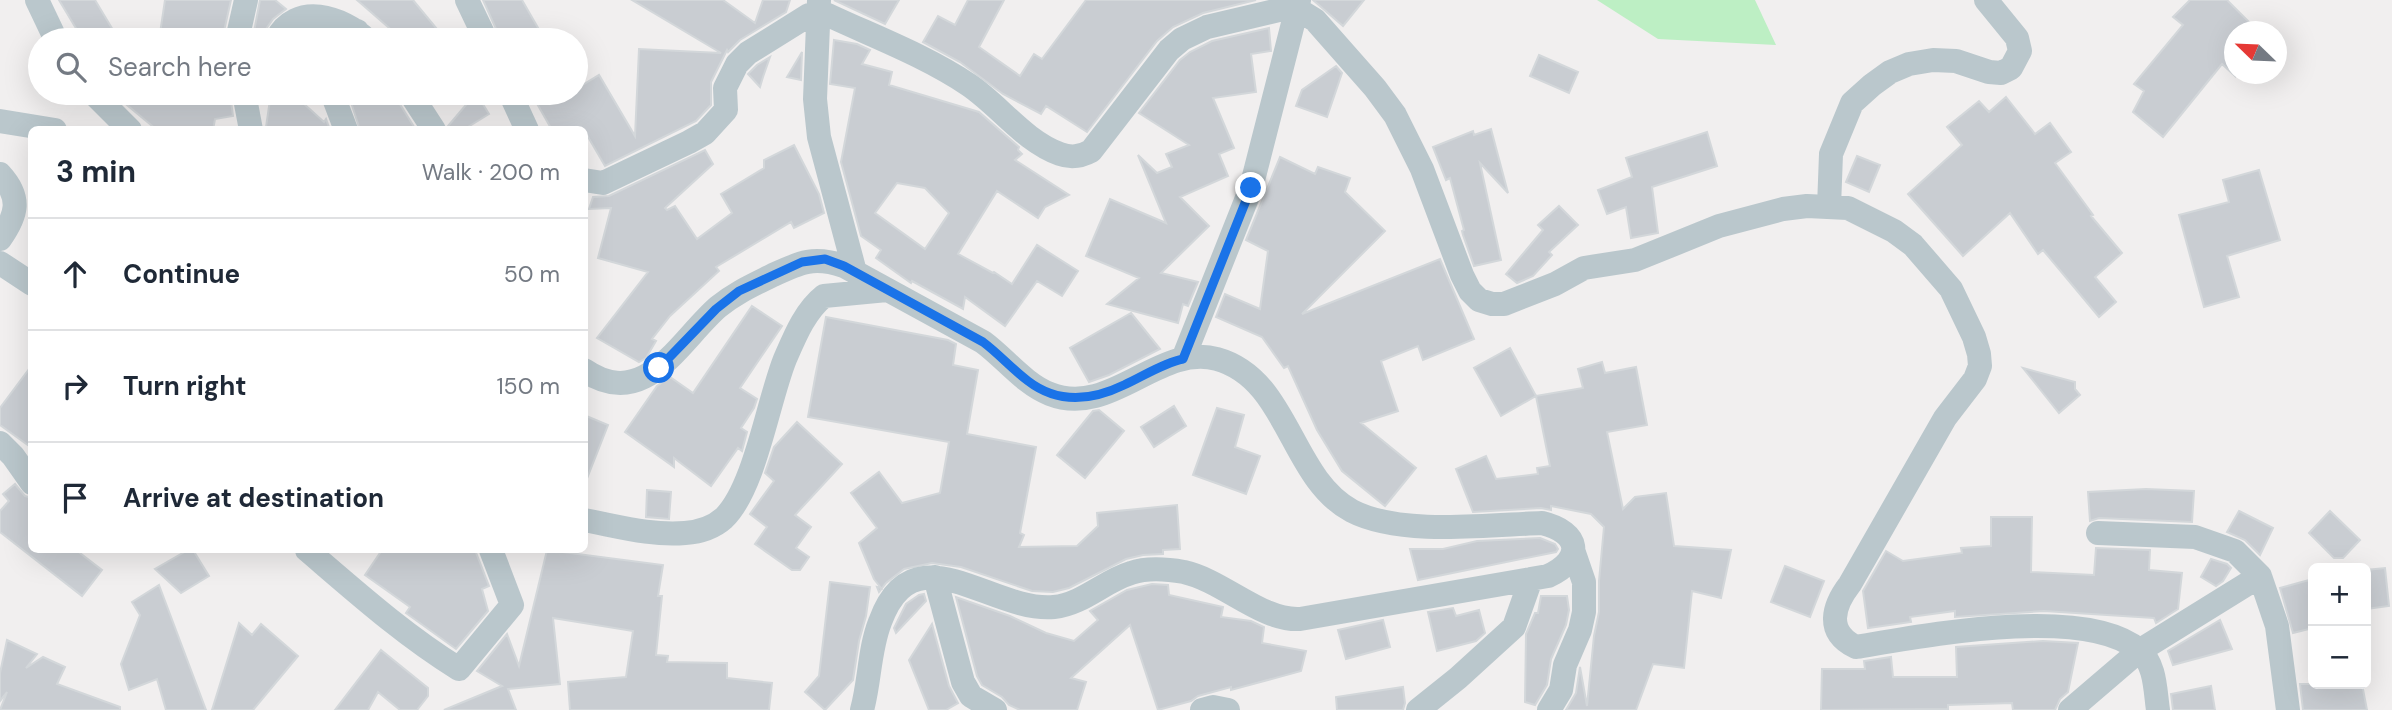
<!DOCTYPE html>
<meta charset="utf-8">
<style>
body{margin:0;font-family:"DM Sans",sans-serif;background:#f2f2f3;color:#1f2937}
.controls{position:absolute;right:21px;bottom:21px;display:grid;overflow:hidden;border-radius:10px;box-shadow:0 7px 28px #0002}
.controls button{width:63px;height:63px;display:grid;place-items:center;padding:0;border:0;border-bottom:2px solid #e0e1e3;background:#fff;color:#1f2937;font:35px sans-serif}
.compass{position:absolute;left:2224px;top:21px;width:63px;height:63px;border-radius:50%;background:#fff;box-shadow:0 7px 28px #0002;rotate:293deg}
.stop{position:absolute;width:21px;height:21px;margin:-16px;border:5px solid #1a73e8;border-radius:50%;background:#fff}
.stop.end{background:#1a73e8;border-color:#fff;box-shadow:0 2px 7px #0008}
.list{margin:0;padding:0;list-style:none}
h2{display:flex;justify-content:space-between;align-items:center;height:91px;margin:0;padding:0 28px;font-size:30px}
h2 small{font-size:23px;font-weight:400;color:#747a83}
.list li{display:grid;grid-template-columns:46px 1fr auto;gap:21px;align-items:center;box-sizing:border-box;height:112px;padding:0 28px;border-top:2px solid #e0e1e3}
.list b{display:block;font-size:26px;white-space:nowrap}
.list em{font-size:23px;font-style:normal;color:#747a83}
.icon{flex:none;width:38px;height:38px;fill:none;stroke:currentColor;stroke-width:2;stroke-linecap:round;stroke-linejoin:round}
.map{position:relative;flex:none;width:2392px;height:710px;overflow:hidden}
.search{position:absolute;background:#fff;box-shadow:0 7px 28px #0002;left:28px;top:28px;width:560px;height:77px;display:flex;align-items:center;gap:18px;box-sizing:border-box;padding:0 24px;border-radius:38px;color:#747a83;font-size:26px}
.panel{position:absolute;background:#fff;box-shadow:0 7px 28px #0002;left:28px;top:126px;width:560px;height:427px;border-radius:10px}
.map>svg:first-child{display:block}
</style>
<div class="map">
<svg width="2392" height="710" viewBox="0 0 2392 710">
<rect width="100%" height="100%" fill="#f1efef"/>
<!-- pitch -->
<path fill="#bdefc4" d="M1597,0H1755L1776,45L1658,39Z"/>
<!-- building -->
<path fill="#c9cdd2" stroke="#d3d7da" stroke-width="2" fill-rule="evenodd" d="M59,0H95L119,40H83Z
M165,0H231L222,40H159Z
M260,0H275L286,9L273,19L264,32L261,40H258L253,37Z
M357,0H413L446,40H403Z
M483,0H522L545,40H501Z
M632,0H723L755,23L763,0H790L786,12L740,40L728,52L727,50L711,82V105L696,121L605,166L584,130H552L531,93H576V89L599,75L635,136L639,49L721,53Z
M834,0H899L885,24Z
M968,0H1004L979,47L1020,76L1034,54L1042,59L1086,0H1256L1203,13L1173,27L1157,41L1087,132L1046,106L1041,114L1003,94L960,62L923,42L938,16L955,25Z
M1313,0H1364L1343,26Z
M2190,0H2227L2259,32H2235V76L2222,64L2163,137L2133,112L2144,91L2134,84L2183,25L2173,17Z
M1269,28L1271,51L1251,54L1256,92L1213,98L1234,148L1219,154L1228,176L1180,197L1209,226L1161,273L1198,282L1188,306L1183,304L1178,323L1107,304L1139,278L1086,256L1110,199L1166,223L1138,155L1157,173L1172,167L1166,154L1189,145L1139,113L1180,60L1190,52L1212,41Z
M834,40L857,44L870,50L862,64L892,72L889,85L979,112L1019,147L1018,150L1022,154L1015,160L1069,195L1045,207L1038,218L997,191L958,254L993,273L994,272L1012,284L1037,245L1078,271L1062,296L1037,281L1005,326L965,297L963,309L912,281L911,283L876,258L881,250L861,236L841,162L855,88L830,84ZM897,183L925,188L949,213L925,249L875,213Z
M802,52L801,80L787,77Z
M1539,55L1578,72L1569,93L1530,76Z
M770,57L763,77L760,87L748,74L757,65Z
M1336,66L1342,73L1327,117L1296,106L1302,90Z
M137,93H230L233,116L215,119L213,130H157L127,105Z
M271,93H292L324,122L326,119L330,130L266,127Z
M348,93H395L398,101L416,130H360Z
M476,93L489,114L463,130H449L448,126Z
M2006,97L2035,134L2050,123L2071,152L2055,163L2093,215L2091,216L2122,253L2095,277L2116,302L2099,317L2043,250L2038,254L2010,213L1963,256L1908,194L1962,145L1947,127L1979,101L1989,112Z
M1491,129L1508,193L1480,163L1501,260L1474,266L1463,235L1462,231L1464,230L1450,178L1446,180L1433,147L1473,131L1474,135Z
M1707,132L1717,166L1652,187L1658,233L1631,238L1626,207L1607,214L1598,190L1632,177L1626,158Z
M794,145L819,194L824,213L794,228L791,222L716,267L719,271L670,316L652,339L656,341L646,358L639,362L597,338L648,272L598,258L611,208L589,209L593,197L609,196L705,150L713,164L665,208L667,210L675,206L697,239L732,213L721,194L764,168V160Z
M1857,156L1880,165L1869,192L1846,182Z
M1280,157L1315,174L1318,167L1350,178L1345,192L1385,231L1302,314L1440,259L1474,339L1423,360L1418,346L1381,361L1398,411L1361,423L1416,468L1385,506L1342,471L1317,430L1288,366L1284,368L1262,337L1216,317L1225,294L1260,309L1268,251L1246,240Z
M2259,170L2280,240L2227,256L2239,297L2204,307L2179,215L2229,202L2223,180Z
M1559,206L1578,225L1549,252L1552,255L1533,276L1517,283L1506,274L1543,230L1538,225Z
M752,306L782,326L740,388L757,399L754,408L741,428L747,432L742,451L738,448L711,486L674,458V467L625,432L657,386L670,377L693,393Z
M1131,313L1160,349L1109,375L1089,382L1070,348Z
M826,317L948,340L956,344L953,365L978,370L967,434L1036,447L1020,533L1024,535L1019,547L1077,546L1098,526L1097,513L1177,505L1180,549L1163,550V554L1143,555L1126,559L1069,588L1053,592L1032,591L961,567L932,563L904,569L886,583L879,592L877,587L881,588L874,579L859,543L877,528L851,493L879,472L902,503L940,493L949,442L808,417Z
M1510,348L1536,396L1583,388L1578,369L1602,362L1605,373L1636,367L1647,425L1607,432L1623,509L1635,497L1666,493L1674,546L1731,550L1721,598L1692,591L1684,668L1653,664L1636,710H1566L1576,693L1580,667L1587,706L1594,636L1599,612V581L1604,527L1591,514L1551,506V510L1541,508L1473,512L1456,469L1486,456L1496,479L1538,474L1537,468L1550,466L1536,396L1501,416L1474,368Z
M32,365V448L0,425V408Z
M2023,368L2075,382V389L2080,395L2059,413Z
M1174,406L1186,426L1154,447L1141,427Z
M1217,408L1244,415L1235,447L1260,456L1246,494L1193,475Z
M1099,410L1124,431L1085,478L1057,455L1093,411Z
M584,415L608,425L586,481H584Z
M797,422L842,464L795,515L811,527L796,548L809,557L800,570H792L755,544L767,527L750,514L774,481L765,473L774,447Z
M15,484L25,496L32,498V550H76L102,570L82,596L0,532V511L9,501L3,494Z
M2146,489L2194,491L2192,522L2099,518L2090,521L2088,492Z
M647,490L671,492L669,519L646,517Z
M2239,511L2273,528L2260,555L2245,540L2227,532Z
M2330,511L2360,540L2343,558H2334L2309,533Z
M1991,517H2032L2031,572L2094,575L2096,548L2150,550L2149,570L2182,573L2178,609L2156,623L2154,618L2044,611L1955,617V611L1910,617L1911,622L1868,628L1863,591L1886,551L1903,561L1962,553L1961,548L1991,546Z
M1540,538L1555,544L1558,549L1556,552L1418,580L1410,549H1443L1477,541Z
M188,550H193L209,576L181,593L155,569Z
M382,550H475L489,586L482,589L488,611L456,649L406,613L410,607L365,575Z
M547,550L663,565L658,596H662L656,655L668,656L667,662L727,663V678L772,683L769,710H570L568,682L626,677L633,631L553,618L560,684L508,689L516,710H444L502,686L477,671L507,634L519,666Z
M2211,559L2227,564L2231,568L2223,581L2216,586L2201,577Z
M1785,566L1824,581L1810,617L1771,602Z
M2385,568L2389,606L2366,609V570Z
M2309,580L2313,597V628L2293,633L2280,588Z
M830,582L870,587L866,616L859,641L853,680L825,710L805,692L819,676Z
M1152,584L1168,585L1169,595L1223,607L1221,617L1251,621L1264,627L1262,643L1306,651L1301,671L1231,690V687L1198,696L1191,701L1158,710L1130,625L1071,678L1086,682L1077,710H1020L1009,705L1002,697L982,685L977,676L956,597L1010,616L1046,633L1074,641L1098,620L1090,611L1127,590Z
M159,585L206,710H166L157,679L129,690L121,664L140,615L132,602Z
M924,594L926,601L896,633L894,628L906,604L919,595Z
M1541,596H1567L1569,610L1566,625L1551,659L1547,685L1535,705L1525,702L1526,634L1535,613H1538Z
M1453,608L1456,616L1479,610L1485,633L1476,641L1437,651L1428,612Z
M1383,620L1390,647L1346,659L1338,630Z
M2220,620L2232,649L2173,665L2168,651Z
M239,623L252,635L261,624L298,656L253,710H212Z
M932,624L949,686L958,703L946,710H929L909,660Z
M7,640L37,654L26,668L43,657L65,667L57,684L120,707V710H0L7,692L0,701V673Z
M2043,641L2078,643L2068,692L2060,699L2055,710H2013L2012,703L1948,705V709L1821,710L1822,669H1865L1864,661L1891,657L1893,677H1957L1956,647Z
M381,650L428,688V696L417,710H400L378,692L368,710H335Z
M2300,684H2362L2367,710H2303Z
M2211,686L2215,710H2173L2171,694Z
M1403,687L1405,703L1403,710H1337L1336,697Z"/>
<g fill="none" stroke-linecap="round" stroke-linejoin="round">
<!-- minor -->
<path stroke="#bac7cc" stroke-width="24" d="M37,0L56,40
M467,0L486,40
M819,0L815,99L819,137L855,272
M237,40L246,0
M276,40C296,1 342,17 367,40
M317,40L324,36L357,31
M93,93L130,130
M244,93L251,130
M332,93L346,130
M410,93L434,130
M510,93L527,130
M0,121L55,130
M0,174C22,198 17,215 0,239
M584,180L603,183L689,142L705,133L726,110L725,88L737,64L748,53L809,15H828C875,37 926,56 969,85C1000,106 1024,141 1060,154C1071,158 1080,157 1091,151L1169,50L1182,39L1207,27L1283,9H1297L1315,20L1375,88L1395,115L1422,169L1462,275L1470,291L1479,300L1492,304H1504L1555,284L1584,268L1635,260L1719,226L1783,209L1807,206L1848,208L1894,231L1913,245L1951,289L1974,337L1979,354L1980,366L1975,379L1945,418L1850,584C1833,606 1825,632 1856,647C1923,636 2084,604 2139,650C2156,665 2155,690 2158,710
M1829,207L1831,154L1852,103L1872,85L1890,72L1909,64L1933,60L1956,61L1989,72L2001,73L2011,68L2020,51L2017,38L1986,0
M0,263L32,284
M1183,359L1251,188L1299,0
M584,370C645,412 679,341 718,307C735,293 753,285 773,275C801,262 814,256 844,266L983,342C1005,358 1024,384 1050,394C1111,418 1159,343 1217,359C1289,379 1290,478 1352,511C1400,536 1488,525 1542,523C1580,532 1585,559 1548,576L1300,619C1261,621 1224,581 1184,572C1167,569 1148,567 1131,573C1104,581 1083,604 1054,607C991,613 914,528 880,622C869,650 870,681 862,710
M0,443L13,456L32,483
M584,520C617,526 652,536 685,533C699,532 714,527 724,518C755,488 768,401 785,359C795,336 805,311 824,296L887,290
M2098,533L2195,537L2235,551L2260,576L2277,626L2288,710
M307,550C356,592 404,635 459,669L512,605L491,550
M935,577L963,682L971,696L995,710
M1202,710L1213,707L1228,710
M1418,710L1458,678L1514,627L1531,579
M1549,710L1561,690L1565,665L1580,630L1584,612V582L1574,553
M2070,710L2139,651L2260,576"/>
</g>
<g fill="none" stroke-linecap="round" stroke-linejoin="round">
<!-- route -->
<path stroke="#1a73e8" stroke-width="9" d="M659,368L716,309L739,291L802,262L825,259L844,266L983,342C999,354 1012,369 1028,381C1058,404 1091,401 1124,385C1142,377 1163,363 1183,359L1251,188"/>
</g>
</svg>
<div class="controls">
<button>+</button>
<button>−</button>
</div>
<svg class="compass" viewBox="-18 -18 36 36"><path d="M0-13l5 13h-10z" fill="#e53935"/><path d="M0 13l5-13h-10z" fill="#747a83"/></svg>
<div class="stop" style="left:659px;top:368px"></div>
<div class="stop end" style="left:1251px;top:188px"></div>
<div class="search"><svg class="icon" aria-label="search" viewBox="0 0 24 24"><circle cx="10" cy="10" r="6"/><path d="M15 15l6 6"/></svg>Search here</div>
<section class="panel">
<h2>3 min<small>Walk · 200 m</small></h2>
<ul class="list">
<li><svg class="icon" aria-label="ahead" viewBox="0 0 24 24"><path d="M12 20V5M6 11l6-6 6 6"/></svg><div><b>Continue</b></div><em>50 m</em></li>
<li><svg class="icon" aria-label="right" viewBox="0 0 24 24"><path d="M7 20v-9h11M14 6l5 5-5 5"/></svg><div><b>Turn right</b></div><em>150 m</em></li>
<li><svg class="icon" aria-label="arrive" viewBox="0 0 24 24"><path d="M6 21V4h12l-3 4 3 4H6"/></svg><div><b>Arrive at destination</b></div></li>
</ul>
</section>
</div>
